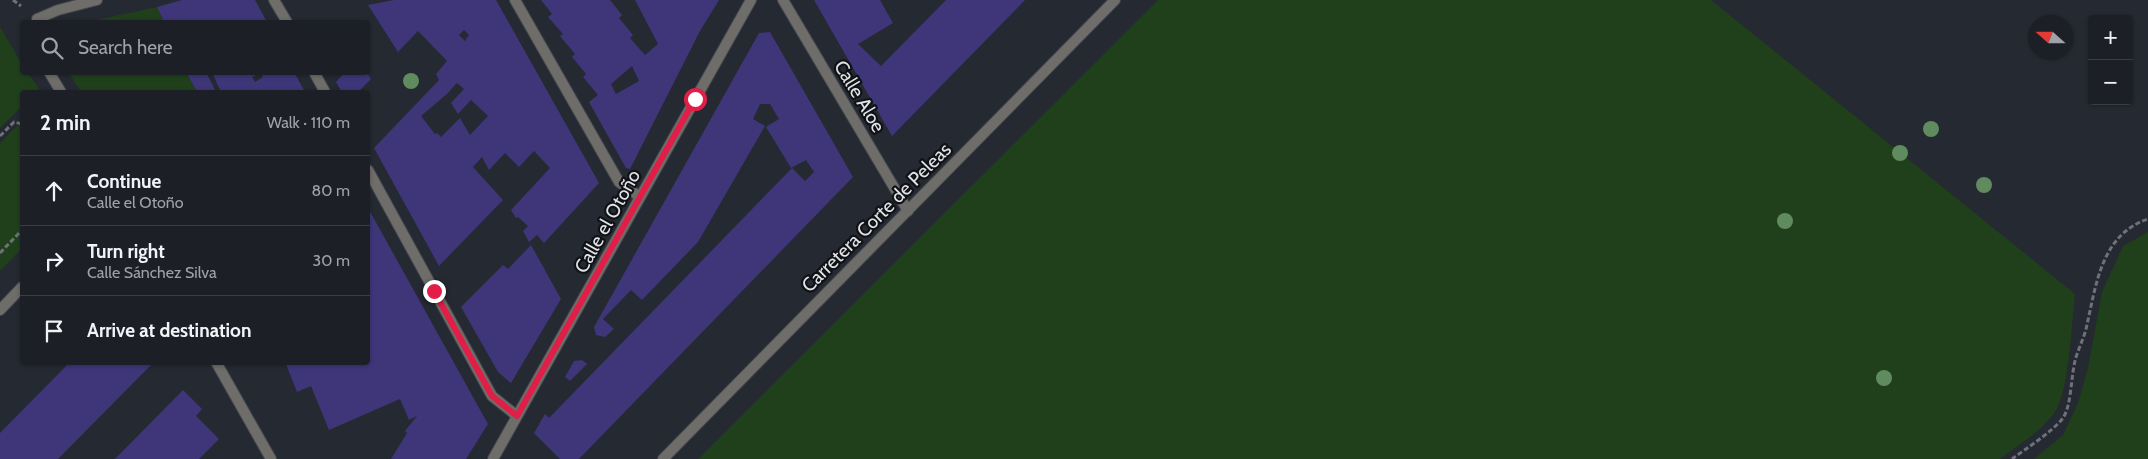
<!DOCTYPE html>
<meta charset="utf-8">
<style>
body{margin:0;font-family:Cabin,sans-serif;background:#25272d;color:#f1f3f6}
.controls{position:absolute;right:15px;top:15px;display:grid;overflow:hidden;border-radius:5px;box-shadow:0 1px 4px #0004}
.controls button{width:45px;height:45px;display:grid;place-items:center;padding:0;border:0;border-bottom:1px solid #3a3d42;background:#1c1f25;color:#f1f3f6;font:25px sans-serif}
.compass{position:absolute;left:2028px;top:15px;width:45px;height:45px;border-radius:50%;background:#1c1f25;box-shadow:0 1px 4px #0004;rotate:291deg}
.stop{position:absolute;width:15px;height:15px;margin:-11px;border:4px solid #e11d48;border-radius:50%;background:#fff}
.stop.end{background:#e11d48;border-color:#fff;box-shadow:0 1px 5px #0008}
.list{margin:0;padding:0;list-style:none}
h2{display:flex;justify-content:space-between;align-items:center;height:65px;margin:0;padding:0 20px;font-size:21px}
h2 small{font-size:16px;font-weight:400;color:#a0a2a7}
.list li{display:grid;grid-template-columns:32px 1fr auto;gap:15px;align-items:center;box-sizing:border-box;height:70px;padding:0 20px;border-top:1px solid #3a3d42}
.list b{display:block;font-size:19px;white-space:nowrap}
.list p{margin:0;font-size:16px;white-space:nowrap;color:#a0a2a7}
.list em{font-size:16px;font-style:normal;color:#a0a2a7}
.icon{flex:none;width:28px;height:28px;fill:none;stroke:currentColor;stroke-width:2;stroke-linecap:round;stroke-linejoin:round}
.map{position:relative;flex:none;width:2148px;height:459px;overflow:hidden}
.search{position:absolute;background:#1c1f25;box-shadow:0 1px 4px #0004;left:20px;top:20px;width:350px;height:55px;display:flex;align-items:center;gap:12px;box-sizing:border-box;padding:0 18px;border-radius:5px;color:#a0a2a7;font-size:19px}
.panel{position:absolute;background:#1c1f25;box-shadow:0 1px 4px #0004;left:20px;top:90px;width:350px;height:275px;border-radius:5px}
.map>svg:first-child{display:block}
</style>
<div class="map">
<svg width="2148" height="459" viewBox="0 0 2148 459">
<rect width="100%" height="100%" fill="#252931"/>
<!-- green -->
<path fill="#20401b" d="M1158,0H1711L2075,294C2072,320 2069,392 2055,412C2042,431 2018,445 2000,459H698Z
M157,7L164,22H87Z
M0,27L22,64V72L28,73L39,89L35,92H22V106L0,128Z
M69,73H186L197,92H81Z
M22,121V248L0,271V143Z
M2148,232V459H2034L2063,435L2078,403L2088,368L2102,292L2123,246Z"/>
<!-- building -->
<path fill="#3e3679" fill-rule="evenodd" d="M182,0H255L267,22H164L157,7Z
M394,0H496L599,183L544,243L537,235L529,242L523,231L528,226L518,217L516,218L511,210L550,168L534,151L519,167L505,153L489,170L482,157L473,167L503,200L439,266L374,148L439,80L436,74L447,61L418,31L398,52L368,5ZM464,30L469,35L465,41L459,35ZM457,83L464,89L451,103L458,114L471,100L488,116L470,135L460,118L441,137L437,133L435,134L421,116L447,94Z
M541,0H610L622,15L619,18L633,35L630,38L645,55L658,44L635,0H719L700,31L630,169L626,168L589,102L598,95L583,77L586,74L572,57L575,54L560,36L563,34L548,17L552,14ZM632,66L639,81L616,94L611,84Z
M814,0H880L893,23L858,44L881,66L946,0H1025L892,136Z
M770,32L853,177L579,459H560L534,433L545,414L549,418L792,168L805,181L814,172L806,160L791,168L766,127L779,119L770,104H760L753,119L765,126L698,242L642,300L631,290L603,319L614,329L605,337L596,335L594,327L759,33Z
M186,72H206L216,92H197Z
M212,72H294L305,92H221ZM261,73L263,77L255,82L252,77Z
M345,72H366L371,79L358,92H342L336,82Z
M368,208L488,424L466,459H391L407,433L405,431L417,416L409,420L400,399L329,430L311,386L297,392L286,364L289,362H368Z
M531,245L561,299L511,383L498,372L461,307L503,265L508,269Z
M582,360L587,364L570,381L565,377L574,361Z
M70,362H154L58,459H0V433Z
M183,390L202,409L196,416L219,439L199,459H115Z"/>
<g fill="none" stroke-linecap="round" stroke-linejoin="round">
<defs>
<path id="minor" d="M274,0L287,22
M515,0L619,182L640,197
M783,0L908,211
M37,22V19L58,10L97,0
M49,72L61,92
M314,72L325,92
M368,170L492,396L517,416
M0,310L22,287
M216,362L271,459
M493,459L751,0"/>
<path id="tertiary" d="M663,459L1115,0"/>
</defs>
<!-- minor casing -->
<use href="#minor" stroke="#43474e" stroke-width="12"/>
<!-- tertiary casing -->
<use href="#tertiary" stroke="#43474e" stroke-width="12"/>
<!-- path -->
<path stroke="#6e7179" stroke-width="3" stroke-dasharray="5 2.5" stroke-linecap="butt" d="M13,0L21,6
M0,136L14,122L22,124
M0,253L22,230
M2012,459C2027,448 2052,432 2063,418C2071,406 2071,380 2074,366C2076,353 2083,341 2086,329C2096,287 2100,235 2148,219"/>
<!-- minor -->
<use href="#minor" stroke="#6f6d69" stroke-width="10"/>
<!-- tertiary -->
<use href="#tertiary" stroke="#6f6d69" stroke-width="10"/>
</g>
<!-- trees -->
<g fill="#5f8b5e">
<circle cx="411" cy="81" r="8"/>
<circle cx="1931" cy="129" r="8"/>
<circle cx="1900" cy="153" r="8"/>
<circle cx="1984" cy="185" r="8"/>
<circle cx="1785" cy="221" r="8"/>
<circle cx="1884" cy="378" r="8"/>
</g>
<g fill="none" stroke-linecap="round" stroke-linejoin="round">
<!-- route -->
<path stroke="#e11d48" stroke-width="6" d="M434,291L492,396L517,416L695,99"/>
</g>
<g text-anchor="middle" stroke-width="4.5" stroke-linejoin="round" paint-order="stroke">
<!-- street labels -->
<g font-size="19" fill="#e0e3e9" stroke="#101215">
<text transform="translate(860 96) rotate(59)" y="7">Calle Aloe</text>
<text transform="translate(876 217) rotate(-45)" y="7">Carretera Corte de Peleas</text>
<text transform="translate(607 221) rotate(-61)" y="7">Calle el Otoño</text>
</g>
</g>
</svg>
<div class="controls">
<button>+</button>
<button>−</button>
</div>
<svg class="compass" viewBox="-18 -18 36 36"><path d="M0-13l5 13h-10z" fill="#e53935"/><path d="M0 13l5-13h-10z" fill="#a0a2a7"/></svg>
<div class="stop" style="left:695px;top:99px"></div>
<div class="stop end" style="left:434px;top:291px"></div>
<div class="search"><svg class="icon" aria-label="search" viewBox="0 0 24 24"><circle cx="10" cy="10" r="6"/><path d="M15 15l6 6"/></svg>Search here</div>
<section class="panel">
<h2>2 min<small>Walk · 110 m</small></h2>
<ul class="list">
<li><svg class="icon" aria-label="ahead" viewBox="0 0 24 24"><path d="M12 20V5M6 11l6-6 6 6"/></svg><div><b>Continue</b><p>Calle el Otoño</p></div><em>80 m</em></li>
<li><svg class="icon" aria-label="right" viewBox="0 0 24 24"><path d="M7 20v-9h11M14 6l5 5-5 5"/></svg><div><b>Turn right</b><p>Calle Sánchez Silva</p></div><em>30 m</em></li>
<li><svg class="icon" aria-label="arrive" viewBox="0 0 24 24"><path d="M6 21V4h12l-3 4 3 4H6"/></svg><div><b>Arrive at destination</b></div></li>
</ul>
</section>
</div>
